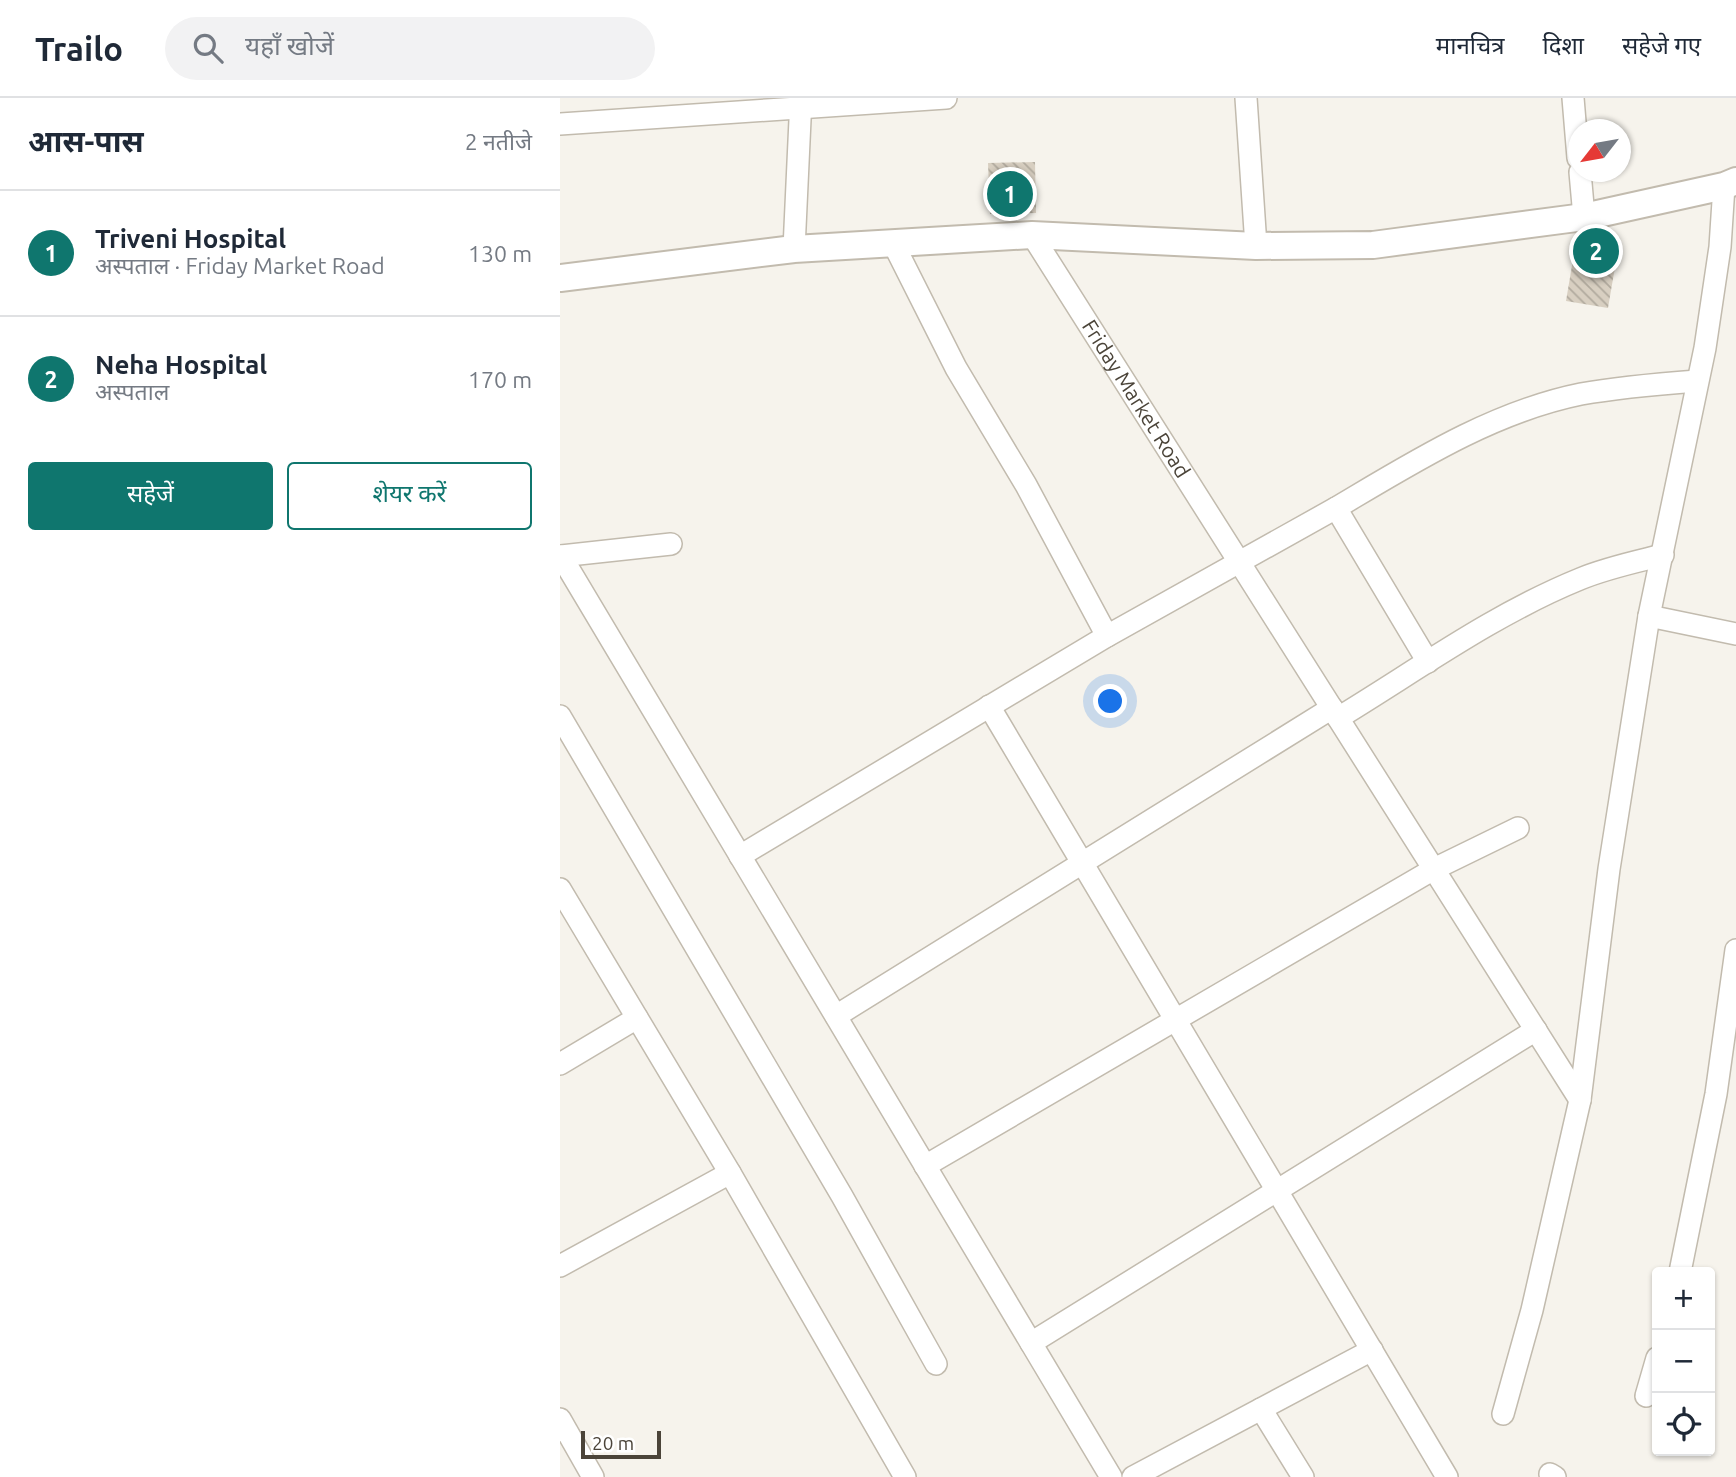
<!DOCTYPE html>
<html lang="hi">
<meta charset="utf-8">
<style>
body{margin:0;font-family:Ubuntu,"Noto Sans Devanagari",sans-serif;background:#f2f2f3;color:#1f2937}
.controls{position:absolute;right:21px;bottom:21px;display:grid;overflow:hidden;border-radius:7px;box-shadow:0 2px 5px #0004}
.controls button{width:63px;height:63px;display:grid;place-items:center;padding:0;border:0;border-bottom:2px solid #e0e1e3;background:#fff;color:#1f2937;font:35px sans-serif}
.compass{position:absolute;left:1008px;top:21px;width:63px;height:63px;border-radius:50%;background:#fff;box-shadow:0 2px 5px #0004;rotate:239deg}
.scale{position:absolute;left:21px;bottom:18px;width:80px;box-sizing:border-box;padding-left:7px;border:4px solid #4b4439;border-top:0;font-size:19px;line-height:24px;white-space:nowrap;color:#4b4439;-webkit-text-stroke:5px #fff;paint-order:stroke}
.you{position:absolute;left:551px;top:604px;width:24px;height:24px;margin:-18px;border:5px solid #fff;border-radius:50%;background:#1a73e8;box-shadow:0 0 0 10px #1a73e833}
.badge{display:grid;place-items:center;width:46px;height:46px;border-radius:50%;background:#0f766e;color:#fff;font-size:23px;font-weight:700}
.pin{position:absolute;translate:-50% -50%;border:4px solid #fff;box-shadow:0 2px 7px #0006}
.list{margin:0;padding:0;list-style:none}
h2{display:flex;justify-content:space-between;align-items:center;height:91px;margin:0;padding:0 28px;font-size:30px}
h2 small{font-size:23px;font-weight:400;color:#747a83}
.list li{display:grid;grid-template-columns:46px 1fr auto;gap:21px;align-items:center;box-sizing:border-box;height:126px;padding:0 28px;border-top:2px solid #e0e1e3}
.list b{display:block;font-size:26px;white-space:nowrap}
.list p{margin:0;font-size:23px;white-space:nowrap;color:#747a83}
.list em{font-size:23px;font-style:normal;color:#747a83}
.actions{display:flex;gap:14px;padding:21px 28px}
.actions a{flex:1;padding:16px 0;border:2px solid #0f766e;border-radius:7px;text-align:center;font-size:24px;color:#0f766e}
.actions .main{background:#0f766e;color:#fff}
.icon{flex:none;width:38px;height:38px;fill:none;stroke:currentColor;stroke-width:2;stroke-linecap:round;stroke-linejoin:round}
.map{position:relative;flex:none;width:1176px;height:1379px;overflow:hidden}
header{display:flex;align-items:center;gap:42px;box-sizing:border-box;height:98px;padding:0 35px;background:#fff;border-bottom:2px solid #e0e1e3}
header strong{font-size:33px}
nav{display:flex;gap:38px;margin-inline-start:auto;font-size:24px}
.search{width:490px;height:63px;background:#f2f2f3;display:flex;align-items:center;gap:18px;box-sizing:border-box;padding:0 24px;border-radius:38px;color:#747a83;font-size:26px}
main{display:flex}
aside{flex:1;background:#fff}
.map>svg:first-child{display:block}
</style>
<header>
<strong>Trailo</strong>
<div class="search"><svg class="icon" aria-label="search" viewBox="0 0 24 24"><circle cx="10" cy="10" r="6"/><path d="M15 15l6 6"/></svg>यहाँ खोजें</div>
<nav><a>मानचित्र</a><a>दिशा</a><a>सहेजे गए</a></nav>
</header>
<main>
<aside>
<h2>आस-पास<small>2 नतीजे</small></h2>
<ul class="list">
<li><span class="badge">1</span><div><b>Triveni Hospital</b><p>अस्पताल · Friday Market Road</p></div><em>130 m</em></li>
<li><span class="badge">2</span><div><b>Neha Hospital</b><p>अस्पताल</p></div><em>170 m</em></li>
</ul>
<div class="actions"><a class="main">सहेजें</a><a>शेयर करें</a></div>
</aside>
<div class="map">
<svg width="1176" height="1379" viewBox="0 0 1176 1379">
<defs>
<pattern id="building-back-hatch" width="6" height="6" patternUnits="userSpaceOnUse" patternTransform="scale(1.75)"><rect width="6" height="6" fill="#d8cfc1"/><path d="M-1 5l2 2M0 0l6 6M5-1l2 2" fill="none" stroke="#b1aa9e"/></pattern>
</defs>
<rect width="100%" height="100%" fill="#f6f3ec"/>
<!-- building -->
<path fill="url(#building-back-hatch)" d="M475,64L476,115L430,116L428,65Z
M1018,132L1060,140L1048,210L1006,203Z"/>
<g fill="none" stroke-linecap="round" stroke-linejoin="round">
<defs>
<g id="minor">
<path d="M686,0L696,148"/>
<path d="M1013,0L1018,60"/>
<path d="M0,26L386,0"/>
<path d="M1020,74L1024,119"/>
<path id="s1" d="M472,137L1020,1002"/>
<path d="M333,145L396,270L466,387L547,538"/>
<path d="M234,151L241,0"/>
<path d="M776,410C852,365 932,314 1021,296C1060,289 1098,286 1137,283"/>
<path d="M0,458L111,446"/>
<path d="M1,458L551,1379"/>
<path d="M1089,518L1145,250L1160,149L1164,88"/>
<path d="M429,608L887,1379"/>
<path d="M0,618L282,1098L376,1266"/>
<path d="M778,620C857,572 934,516 1020,481C1046,470 1075,464 1103,457"/>
<path d="M180,758L547,538L776,410L868,564"/>
<path d="M0,791L170,1075L345,1379"/>
<path d="M276,918L772,610"/>
<path d="M0,966L77,920"/>
<path d="M365,1068L874,771L958,730"/>
<path d="M0,1168L170,1075"/>
<path d="M1120,1174L1156,996L1176,852"/>
<path d="M471,1245L976,932"/>
<path d="M1086,1298L1097,1260"/>
<path d="M701,1311L743,1379"/>
<path d="M943,1316L972,1212L1020,1002L1049,771L1089,518L1176,536"/>
<path d="M0,1321L33,1379"/>
<path d="M990,1376L995,1379"/>
<path d="M573,1379L812,1252"/>
</g>
<path id="tertiary" d="M0,180L234,151L472,137L696,148L813,147L1024,119L1164,88L1176,83"/>
</defs>
<!-- minor casing -->
<use href="#minor" stroke="#c2bbae" stroke-width="24"/>
<!-- tertiary casing -->
<use href="#tertiary" stroke="#c2bbae" stroke-width="30"/>
<!-- minor -->
<use href="#minor" stroke="#fff" stroke-width="21"/>
<!-- tertiary -->
<use href="#tertiary" stroke="#fff" stroke-width="26"/>
</g>
<g text-anchor="middle" stroke-width="7" stroke-linejoin="round" paint-order="stroke">
<!-- street labels -->
<g font-size="21" fill="#4b4439" stroke="#fff">
<text dy="7" stroke="none"><textPath href="#s1" startOffset="194">Friday Market Road</textPath></text>
</g>
</g>
</svg>
<div class="controls">
<button>+</button>
<button>−</button>
<button><svg class="icon" aria-label="locate" viewBox="0 0 24 24"><circle cx="12" cy="12" r="6"/><path d="M12 2v4M12 18v4M2 12h4M18 12h4"/></svg></button>
</div>
<svg class="compass" viewBox="-18 -18 36 36"><path d="M0-13l5 13h-10z" fill="#e53935"/><path d="M0 13l5-13h-10z" fill="#747a83"/></svg>
<div class="scale">20 m</div>
<div class="you"></div>
<div class="pin badge" style="left:450px;top:96px">1</div>
<div class="pin badge" style="left:1036px;top:153px">2</div>
</div>
</main>
